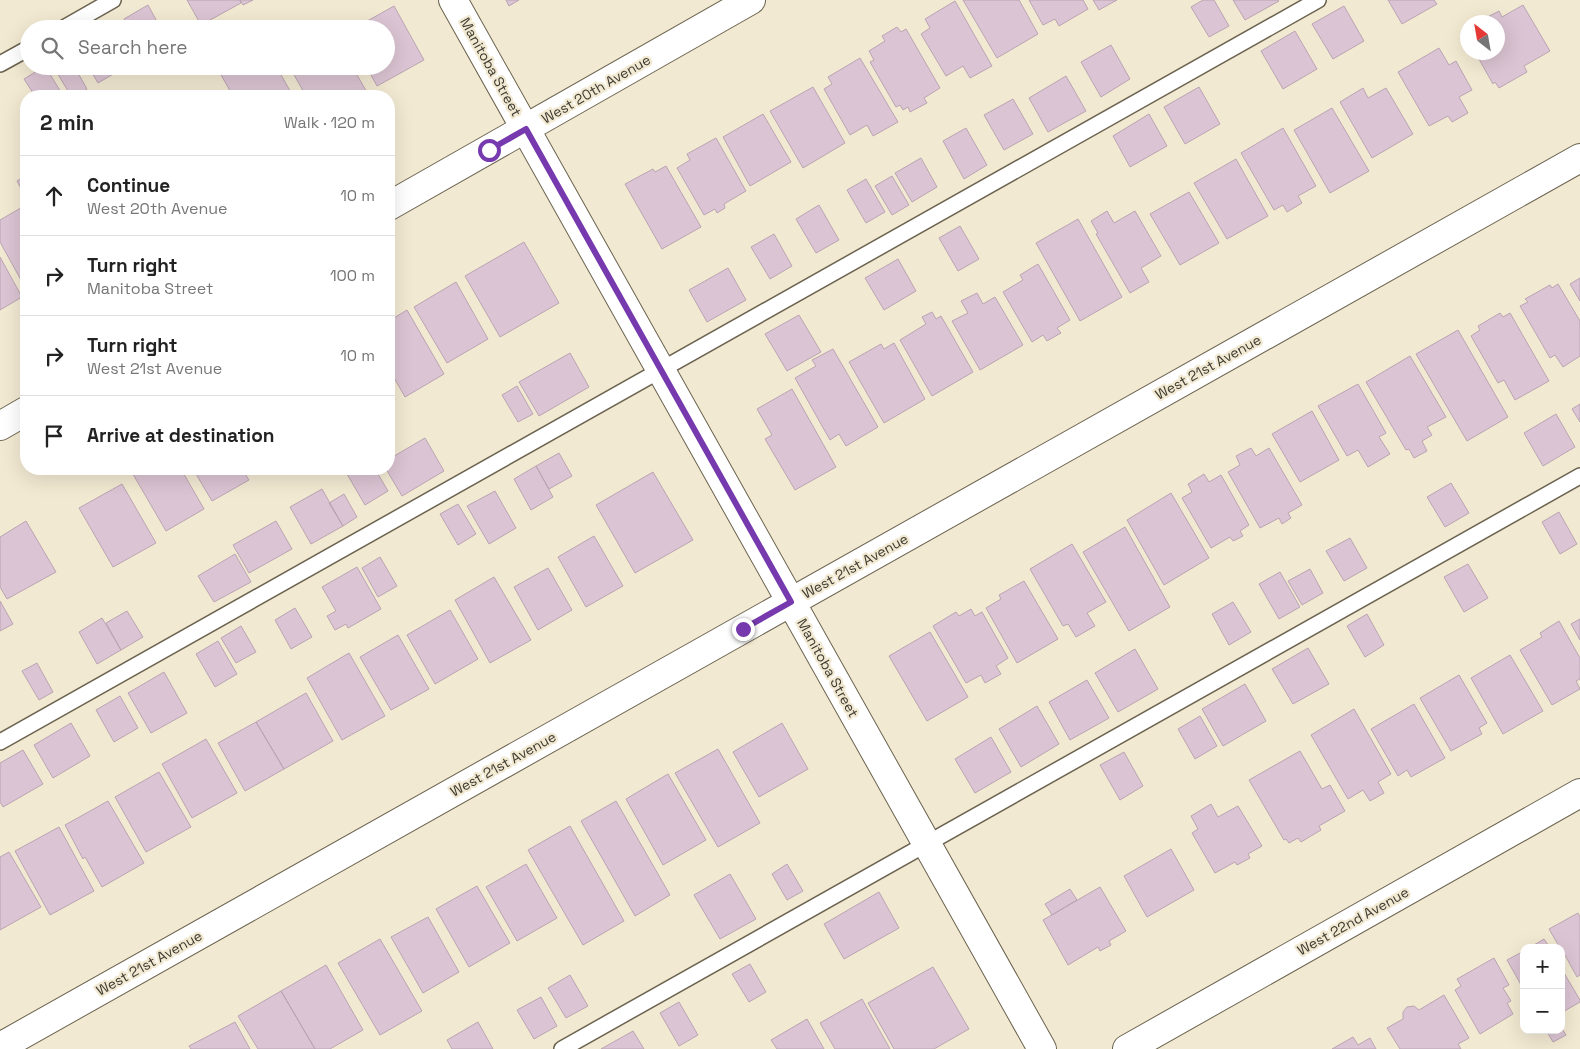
<!DOCTYPE html>
<meta charset="utf-8">
<style>
body{margin:0;font-family:"Space Grotesk",sans-serif;background:#f6f6f6;color:#222}
.controls{position:absolute;right:15px;bottom:15px;display:grid;overflow:hidden;border-radius:10px;box-shadow:0 5px 20px #0002}
.controls button{width:45px;height:45px;display:grid;place-items:center;padding:0;border:0;border-bottom:1px solid #e0e0e0;background:#fff;color:#222;font:25px sans-serif}
.compass{position:absolute;left:1460px;top:15px;width:45px;height:45px;border-radius:50%;background:#fff;box-shadow:0 5px 20px #0002;rotate:329deg}
.stop{position:absolute;width:15px;height:15px;margin:-11px;border:4px solid #7639ae;border-radius:50%;background:#fff}
.stop.end{background:#7639ae;border-color:#fff;box-shadow:0 1px 5px #0008}
.list{margin:0;padding:0;list-style:none}
h2{display:flex;justify-content:space-between;align-items:center;height:65px;margin:0;padding:0 20px;font-size:21px}
h2 small{font-size:16px;font-weight:400;color:#767676}
.list li{display:grid;grid-template-columns:32px 1fr auto;gap:15px;align-items:center;box-sizing:border-box;height:80px;padding:0 20px;border-top:1px solid #e0e0e0}
.list b{display:block;font-size:19px;white-space:nowrap}
.list p{margin:0;font-size:16px;white-space:nowrap;color:#767676}
.list em{font-size:16px;font-style:normal;color:#767676}
.icon{flex:none;width:28px;height:28px;fill:none;stroke:currentColor;stroke-width:2;stroke-linecap:round;stroke-linejoin:round}
.map{position:relative;flex:none;width:1580px;height:1049px;overflow:hidden}
.search{position:absolute;background:#fff;box-shadow:0 5px 20px #0002;left:20px;top:20px;width:375px;height:55px;display:flex;align-items:center;gap:12px;box-sizing:border-box;padding:0 18px;border-radius:28px;color:#767676;font-size:19px}
.panel{position:absolute;background:#fff;box-shadow:0 5px 20px #0002;left:20px;top:90px;width:375px;height:385px;border-radius:20px}
.map>svg:first-child{display:block}
</style>
<div class="map">
<svg width="1580" height="1049" viewBox="0 0 1580 1049">
<rect width="100%" height="100%" fill="#f2e9d2"/>
<!-- building -->
<path fill="#dbc4d3" stroke="#baa4b2" d="M187,0H240L241,3L201,25Z
M240,0H253L243,5Z
M506,0H519L509,6Z
M963,0H1019L1038,34L997,58Z
M1029,0H1083L1088,9L1059,26L1055,19L1043,25Z
M1093,0H1117L1099,10Z
M1203,0H1214L1229,26L1209,37L1191,7Z
M1233,0H1278L1279,1L1245,20Z
M1388,0H1434L1437,4L1402,24Z
M955,1L992,66L970,78L963,66L946,76L921,34L930,28L925,19Z
M148,5L161,29H130L124,19Z
M1523,5L1550,51L1524,66L1527,72L1499,88L1495,82L1493,84L1475,52H1498V22H1478L1499,11L1502,17Z
M394,6L424,60L377,86L366,66H386V29H353Z
M1344,6L1364,41L1333,59L1312,24Z
M897,27L901,32L906,29L940,88L924,98L927,103L910,112L908,107L903,110L900,105L896,107L870,62L874,60L869,51L885,41L882,36Z
M1295,31L1317,69L1283,89L1261,51Z
M1111,45L1130,79L1101,97L1081,62Z
M1439,48L1449,65L1456,61L1472,90L1459,97L1468,113L1452,122L1448,116L1429,126L1398,72Z
M860,58L898,122L873,136L867,125L850,135L824,89L832,84L828,77Z
M45,66L62,94L58,96H35L24,79Z
M53,66H74L87,89L75,96H71Z
M88,66H127L98,83Z
M216,66H276L293,96H233Z
M289,66H352L369,96H306Z
M1066,76L1086,111L1048,132L1029,98Z
M813,87L845,143L803,168L770,111Z
M1199,87L1220,124L1185,144L1164,107Z
M1363,88L1368,98L1386,88L1413,134L1372,158L1340,102Z
M1013,99L1033,134L1004,150L984,115Z
M1332,108L1369,171L1330,193L1294,130Z
M763,114L791,162L750,186L723,137Z
M1149,114L1167,146L1130,167L1113,136Z
M966,128L987,165L964,179L943,141Z
M1283,128L1316,186L1298,196L1302,203L1287,212L1283,205L1274,210L1241,153Z
M716,138L746,191L724,204L725,208L717,213L715,209L704,215L677,168L690,160L687,154Z
M921,158L937,187L912,202L895,173Z
M1236,159L1268,216L1227,239L1194,183Z
M666,166L701,227L662,249L625,184L653,169L655,172Z
M26,176V198L17,181Z
M892,176L909,205L892,215L875,186Z
M866,179L885,212L866,223L847,190Z
M1189,192L1219,243L1180,265L1150,214Z
M26,205V289L0,242V220Z
M819,205L839,240L816,253L796,219Z
M1107,211L1114,223L1135,211L1161,256L1141,268L1149,282L1130,293L1096,234L1098,233L1091,221Z
M1078,219L1122,297L1080,321L1036,243Z
M960,226L979,259L958,271L939,238Z
M774,234L792,266L770,279L751,247Z
M524,242L559,303L500,337L465,276Z
M0,257L22,297L0,310Z
M898,259L916,291L884,310L865,278Z
M1038,264L1070,320L1057,328L1061,333L1047,341L1043,335L1032,342L1003,292L1023,280L1020,275Z
M728,268L746,300L707,322L689,290Z
M1580,278V301L1570,284Z
M456,282L488,339L447,363L414,307Z
M1558,284L1580,321V356L1563,367L1555,355L1550,358L1520,306L1528,302L1525,299L1550,285L1552,288Z
M977,293L983,304L995,297L1023,345L980,370L952,321L968,313L961,301Z
M407,310L444,374L405,397L389,369V321Z
M932,312L936,319L941,316L973,372L932,396L900,340L926,324L922,317Z
M1500,313L1503,317L1510,313L1549,381L1515,400L1504,380L1498,383L1471,336L1480,330L1478,326Z
M799,315L821,352L787,371L765,334Z
M1458,330L1508,417L1467,441L1416,354Z
M894,343L925,399L884,423L849,362L881,344L884,349Z
M833,349L878,427L846,446L839,434L830,440L795,378L816,366L812,360Z
M570,353L589,387L539,416L519,382Z
M1410,356L1446,417L1427,427L1432,435L1422,441L1427,451L1414,458L1409,449L1406,450L1366,382Z
M1358,384L1386,433L1379,437L1390,454L1368,467L1358,450L1347,456L1318,406Z
M517,386L533,414L518,422L502,395Z
M389,389L395,400L389,404Z
M792,389L836,467L795,490L765,439L772,435L757,409Z
M1580,404V422L1572,409Z
M1312,411L1339,460L1300,482L1272,434Z
M1556,414L1575,447L1543,466L1524,433Z
M425,438L444,471L402,496L386,469H389V459Z
M1251,448L1256,456L1269,448L1302,505L1288,513L1291,518L1282,524L1279,518L1260,528L1228,472L1240,465L1236,456Z
M559,453L572,476L549,489L536,466Z
M536,466L553,497L531,510L514,479Z
M130,469H181L204,509L166,531Z
M193,469H242L249,480L212,501Z
M255,469H266L258,474Z
M357,469H375L388,491L365,505L347,474Z
M653,472L693,540L635,573L596,505Z
M1204,474L1209,482L1221,475L1249,525L1240,531L1243,536L1233,541L1230,537L1211,548L1182,498L1192,492L1188,484Z
M1451,483L1469,513L1445,527L1427,497Z
M122,484L156,543L113,567L79,508Z
M322,489L343,526L311,544L290,507Z
M495,491L516,528L489,544L467,506Z
M1171,493L1209,558L1164,585L1127,520Z
M344,494L357,517L343,526L329,503Z
M458,504L476,534L458,545L440,514Z
M1559,512L1577,544L1560,554L1542,522Z
M26,521L56,572L7,599L0,587V537Z
M276,521L292,549L249,573L233,545Z
M1125,527L1170,607L1129,631L1083,552Z
M594,536L623,586L586,607L558,557Z
M1350,538L1367,568L1344,581L1326,551Z
M1072,544L1106,602L1087,613L1095,626L1076,637L1068,624L1063,626L1030,569Z
M235,554L251,582L214,602L198,576Z
M380,557L397,586L378,597L362,568Z
M1468,564L1488,598L1464,612L1444,577Z
M357,567L381,609L348,628L346,624L335,630L327,616L336,611L322,587Z
M548,568L572,610L538,630L514,587Z
M1310,569L1323,593L1302,605L1288,581Z
M1280,572L1300,607L1279,619L1259,584Z
M494,577L531,640L490,663L455,600Z
M1024,581L1058,639L1017,663L986,608L1001,599L999,595Z
M0,601L13,624L0,631Z
M1233,602L1251,632L1229,645L1212,614Z
M295,608L312,637L291,649L275,620Z
M971,609L975,616L982,612L1008,658L996,666L1001,674L985,683L981,675L966,683L933,626L956,612L959,616Z
M450,610L478,659L435,684L407,635Z
M127,611L143,637L121,650L106,623Z
M1367,614L1384,645L1365,657L1347,626Z
M102,618L121,650L97,664L79,632Z
M1580,619V640L1571,624Z
M1559,621L1580,658V679L1576,681L1580,689L1552,705L1520,650L1542,637L1540,633Z
M241,626L256,652L236,663L221,638Z
M930,632L968,697L927,721L889,656Z
M398,635L429,689L391,710L360,657Z
M218,641L237,674L215,687L196,654Z
M1308,648L1329,684L1293,704L1272,669Z
M1135,649L1158,689L1118,712L1095,673Z
M349,653L385,716L342,740L307,678Z
M1510,655L1543,711L1503,734L1471,678Z
M37,663L53,692L39,700L22,671Z
M164,672L187,713L151,733L128,693Z
M1459,675L1487,723L1479,728L1482,734L1451,751L1420,698Z
M1087,680L1109,718L1070,740L1049,702Z
M1245,684L1266,721L1223,746L1202,709Z
M306,693L333,741L284,769L256,722Z
M120,696L138,728L114,742L96,710Z
M1414,704L1445,758L1411,777L1407,770L1398,776L1371,729Z
M1037,706L1059,744L1021,767L999,729Z
M1354,709L1391,774L1378,782L1384,793L1370,801L1363,790L1348,799L1311,735Z
M1200,716L1217,746L1195,759L1178,729Z
M256,722L284,769L245,791L218,743Z
M71,723L90,756L53,778L34,745Z
M782,723L808,769L759,797L733,752Z
M991,737L1011,772L975,793L955,759Z
M206,739L237,793L192,818L162,764Z
M718,749L760,823L718,847L675,773Z
M23,750L43,784L3,807L0,802V763Z
M1300,751L1322,789L1330,785L1345,811L1319,826L1321,830L1301,842L1298,838L1289,843L1286,839L1284,840L1249,780Z
M1124,752L1143,786L1120,800L1100,765Z
M159,772L191,827L146,852L115,797Z
M668,774L706,840L663,865L626,799Z
M108,801L144,863L102,887L85,857L83,859L65,825Z
M616,801L670,895L635,916L581,821Z
M1211,804L1218,817L1238,806L1262,846L1248,854L1250,858L1237,865L1235,862L1215,873L1192,833L1198,829L1191,816Z
M570,826L624,921L583,945L528,850Z
M59,827L94,891L50,915L15,851Z
M1171,849L1194,890L1147,917L1124,876Z
M9,852L41,907L0,930V857Z
M526,864L557,918L517,941L486,887Z
M787,864L803,891L787,900L772,874Z
M730,874L756,919L720,939L694,895Z
M477,886L510,943L469,967L436,909Z
M1100,887L1126,931L1109,941L1111,945L1100,951L1098,947L1068,965L1043,920Z
M1070,889L1077,900L1052,915L1045,904Z
M879,892L899,928L844,959L824,924Z
M1578,913L1580,917V975L1577,977L1561,948H1560L1549,929Z
M428,917L459,972L423,993L391,937Z
M380,939L422,1011L380,1035L338,963Z
M1544,939L1550,948H1529Z
M1524,951V990L1507,960Z
M1494,958L1509,985L1503,988L1511,1001L1507,1003L1513,1014L1480,1034L1455,990L1461,986L1457,979Z
M750,964L766,992L749,1002L732,974Z
M326,965L363,1030L330,1049H315L281,991Z
M933,967L969,1029L934,1049H894L868,1003Z
M1561,968L1580,1000V1002L1561,1013Z
M570,975L588,1006L566,1018L548,988Z
M281,991L315,1049H258L238,1016Z
M1444,995L1469,1038L1458,1044L1461,1049H1400L1387,1028L1403,1019V1012L1407,1007L1414,1006L1419,1010Z
M541,997L557,1026L534,1039L517,1010Z
M862,999L890,1049H835L820,1023Z
M679,1002L698,1035L679,1046L660,1013Z
M807,1019L824,1049H777L771,1040Z
M235,1022L250,1049H191L189,1046Z
M478,1022L493,1049H452L447,1040Z
M1561,1027L1566,1035L1553,1042L1546,1030H1561Z
M633,1031L644,1049H601Z
M1353,1037L1358,1045L1370,1038L1376,1049H1332Z"/>
<g fill="none" stroke-linecap="round" stroke-linejoin="round">
<defs>
<path id="lane" d="M62,29L113,0
M0,64L29,48
M0,742L1318,0
M562,1049L1580,476"/>
<path id="street" d="M453,0L1042,1049
M389,206L751,0
M0,426L26,411
M0,1047L1580,158
M1127,1049L1580,793"/>
</defs>
<!-- lane casing -->
<use href="#lane" stroke="#6b634f" stroke-width="18"/>
<!-- street casing -->
<use href="#street" stroke="#6b634f" stroke-width="30"/>
<!-- lane -->
<use href="#lane" stroke="#fff" stroke-width="15"/>
<!-- street -->
<use href="#street" stroke="#fff" stroke-width="28"/>
</g>
<g fill="none" stroke-linecap="round" stroke-linejoin="round">
<!-- route -->
<path stroke="#7639ae" stroke-width="6" d="M489,150L526,129L791,602L743,629"/>
</g>
<g text-anchor="middle" stroke-width="4.5" stroke-linejoin="round" paint-order="stroke">
<!-- street labels -->
<g font-size="14" fill="#3d3a31" stroke="#f2e9d2">
<text transform="translate(491 67) rotate(61)" y="5">Manitoba Street</text>
<text transform="translate(596 89) rotate(-30)" y="5">West 20th Avenue</text>
<text transform="translate(1208 367) rotate(-29)" y="5">West 21st Avenue</text>
<text transform="translate(855 566) rotate(-29)" y="5">West 21st Avenue</text>
<text transform="translate(828 668) rotate(61)" y="5">Manitoba Street</text>
<text transform="translate(503 764) rotate(-29)" y="5">West 21st Avenue</text>
<text transform="translate(1353 921) rotate(-29)" y="5">West 22nd Avenue</text>
<text transform="translate(149 963) rotate(-29)" y="5">West 21st Avenue</text>
</g>
</g>
</svg>
<div class="controls">
<button>+</button>
<button>−</button>
</div>
<svg class="compass" viewBox="-18 -18 36 36"><path d="M0-13l5 13h-10z" fill="#e53935"/><path d="M0 13l5-13h-10z" fill="#767676"/></svg>
<div class="stop" style="left:489px;top:150px"></div>
<div class="stop end" style="left:743px;top:629px"></div>
<div class="search"><svg class="icon" aria-label="search" viewBox="0 0 24 24"><circle cx="10" cy="10" r="6"/><path d="M15 15l6 6"/></svg>Search here</div>
<section class="panel">
<h2>2 min<small>Walk · 120 m</small></h2>
<ul class="list">
<li><svg class="icon" aria-label="ahead" viewBox="0 0 24 24"><path d="M12 20V5M6 11l6-6 6 6"/></svg><div><b>Continue</b><p>West 20th Avenue</p></div><em>10 m</em></li>
<li><svg class="icon" aria-label="right" viewBox="0 0 24 24"><path d="M7 20v-9h11M14 6l5 5-5 5"/></svg><div><b>Turn right</b><p>Manitoba Street</p></div><em>100 m</em></li>
<li><svg class="icon" aria-label="right" viewBox="0 0 24 24"><path d="M7 20v-9h11M14 6l5 5-5 5"/></svg><div><b>Turn right</b><p>West 21st Avenue</p></div><em>10 m</em></li>
<li><svg class="icon" aria-label="arrive" viewBox="0 0 24 24"><path d="M6 21V4h12l-3 4 3 4H6"/></svg><div><b>Arrive at destination</b></div></li>
</ul>
</section>
</div>
